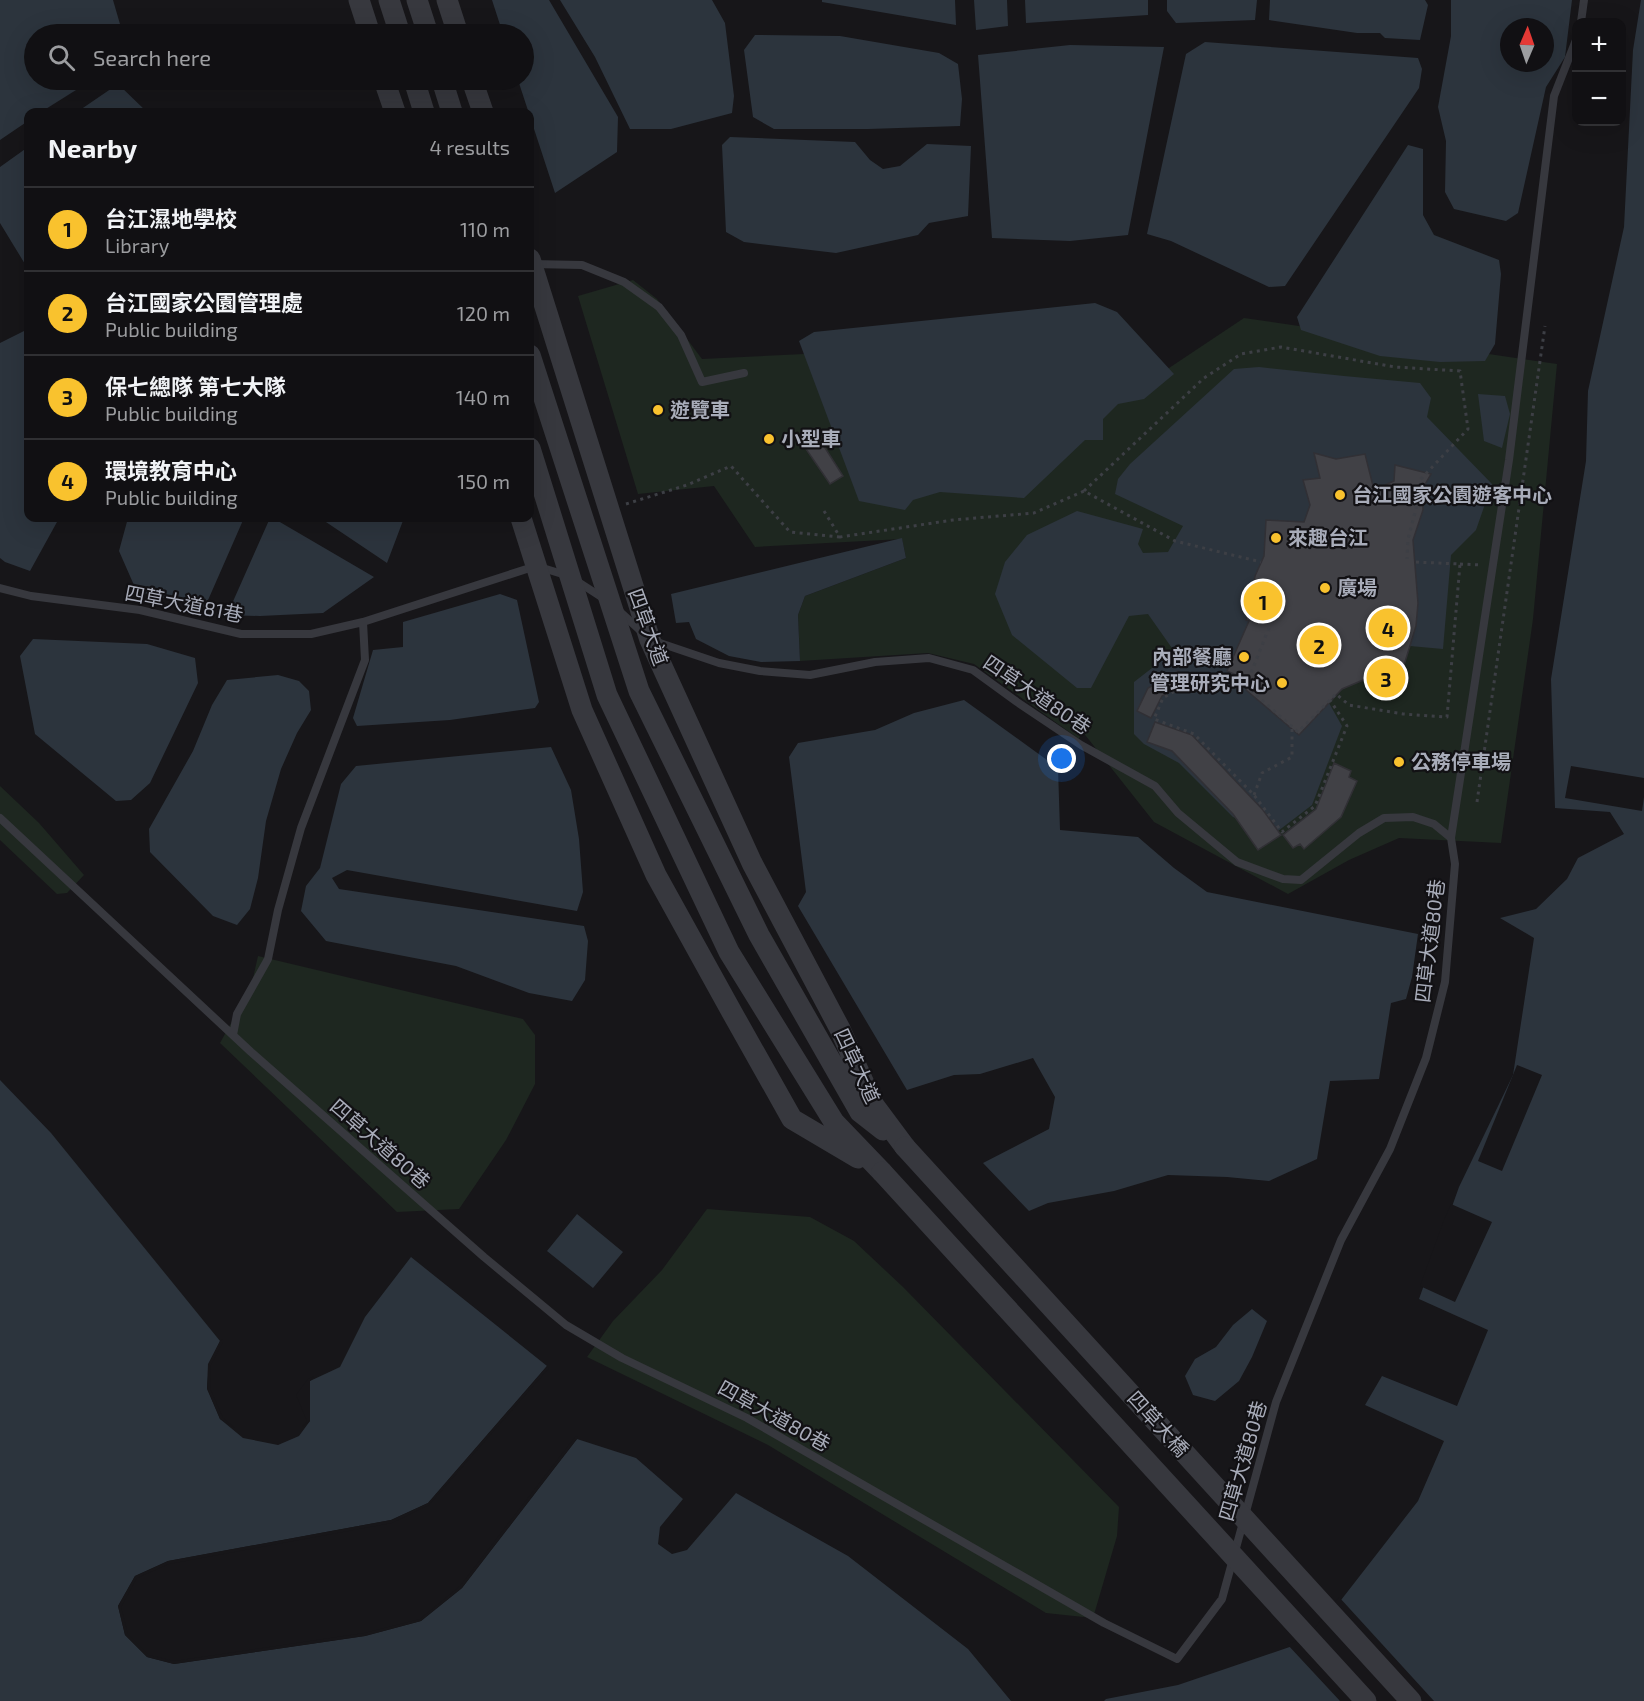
<!DOCTYPE html>
<meta charset="utf-8">
<style>
body{margin:0;font-family:"Exo 2","Noto Sans TC",sans-serif;background:#1a191c;color:#f1f3f6}
.controls{position:absolute;right:18px;top:18px;display:grid;overflow:hidden;border-radius:12px;box-shadow:0 6px 24px #0002}
.controls button{width:54px;height:54px;display:grid;place-items:center;padding:0;border:0;border-bottom:2px solid #303033;background:#111013;color:#f1f3f6;font:30px sans-serif}
.compass{position:absolute;left:1500px;top:18px;width:54px;height:54px;border-radius:50%;background:#111013;box-shadow:0 6px 24px #0002;rotate:2deg}
.you{position:absolute;left:1062px;top:759px;width:21px;height:21px;margin:-15px;border:4px solid #fff;border-radius:50%;background:#1a73e8;box-shadow:0 0 0 9px #1a73e833}
.badge{display:grid;place-items:center;width:39px;height:39px;border-radius:50%;background:#f9c22e;color:#111;font-size:20px;font-weight:700}
.pin{position:absolute;translate:-50% -50%;border:3px solid #fff;box-shadow:0 2px 6px #0006}
.list{margin:0;padding:0;list-style:none}
h2{display:flex;justify-content:space-between;align-items:center;height:78px;margin:0;padding:0 24px;font-size:26px}
h2 small{font-size:20px;font-weight:400;color:#9c9da0}
.list li{display:grid;grid-template-columns:39px 1fr auto;gap:18px;align-items:center;box-sizing:border-box;height:84px;padding:0 24px;border-top:2px solid #303033}
.list b{display:block;font-size:22px;white-space:nowrap}
.list p{margin:0;font-size:20px;white-space:nowrap;color:#9c9da0}
.list em{font-size:20px;font-style:normal;color:#9c9da0}
.icon{flex:none;width:33px;height:33px;fill:none;stroke:currentColor;stroke-width:2;stroke-linecap:round;stroke-linejoin:round}
.map{position:relative;flex:none;width:1644px;height:1701px;overflow:hidden}
.search{position:absolute;background:#111013;box-shadow:0 6px 24px #0002;left:24px;top:24px;width:510px;height:66px;display:flex;align-items:center;gap:15px;box-sizing:border-box;padding:0 21px;border-radius:33px;color:#9c9da0;font-size:22px}
.panel{position:absolute;background:#111013;box-shadow:0 6px 24px #0002;left:24px;top:108px;width:510px;height:414px;border-radius:12px}
.map>svg:first-child{display:block}
</style>
<div class="map">
<svg width="1644" height="1701" viewBox="0 0 1644 1701">
<rect width="100%" height="100%" fill="#171619"/>
<!-- green -->
<path fill="#1e2720" d="M633,280L657,299L702,359L992,345L1160,374L1244,318L1557,364L1533,619L1501,843L1399,838L1349,860L1288,894L1154,822L1082,731L1079,739L974,664L928,653L800,661L798,615L805,596L906,558L902,539L755,547L714,486L638,494L578,296Z
M0,786L39,823L84,875L67,893L57,894L0,840Z
M258,956L523,1019L535,1035V1084L506,1140L459,1209L397,1212L220,1043L251,987Z
M707,1209L810,1217L854,1241L903,1287L1119,1507L1117,1536L1093,1618L1046,1613L768,1445L587,1357L613,1321L662,1270Z"/>
<!-- water -->
<path fill="#2c343d" fill-rule="evenodd" d="M0,0H113L122,31L120,34H34V80H92L41,112H28V121L0,140Z
M492,0H549L618,117L617,152L555,193L518,80H524V34H503Z
M560,0H712L725,23L734,96L732,113L671,129H630L595,57Z
M822,0H955L956,25L822,2Z
M974,0H1007L1008,26L976,30Z
M1025,0H1148V15L1026,23Z
M1167,0H1257L1255,20L1176,23L1167,11Z
M1270,0H1425L1428,5L1420,40L1385,38L1380,33H1357L1269,20Z
M1451,0H1572L1565,57L1546,87L1518,213L1506,221L1454,209L1445,192L1446,141L1438,107L1451,36ZM1509,27H1545V63H1509Z
M1641,0H1644V1701H1104L1106,1699L1178,1685L1310,1640L1418,1501L1444,1441L1365,1405L1382,1376L1457,1406L1488,1330L1419,1299L1459,1187L1513,1075L1534,938L1500,918L1536,909L1567,879L1578,858L1624,834L1610,812L1555,808L1551,679L1586,461L1588,391L1624,227L1633,50Z
M755,35L840,36L939,53L958,64L962,99L960,126L868,129H774L753,117L744,50Z
M1205,42L1418,58L1422,69L1419,88L1285,286L1269,287L1171,241L1147,234L1186,54Z
M1070,45L1164,47L1128,235L1070,241L992,238L978,55Z
M118,84L147,112H77Z
M730,137L855,142L870,160L883,169L900,166L927,144L971,146L968,216L929,223L918,235L836,253L744,242L726,232L722,145Z
M1408,145L1423,149V215L1434,235L1499,260L1501,274L1495,344L1485,361L1440,362L1380,356L1301,330L1297,317Z
M28,147V269L0,223V167Z
M1095,303L1117,312L1174,374L1144,399L1118,404L1103,419V440H1085L1024,498L940,492L913,500L905,510L859,501L799,341L814,332Z
M28,329V518H81L57,522L30,571L5,562L0,558V343Z
M1259,367L1344,376L1420,383L1431,398L1427,417L1492,484L1476,530L1451,555L1443,649L1410,646L1401,675L1406,688L1378,694L1360,665L1358,682L1339,691L1329,703L1342,726L1312,805L1278,831L1233,817L1179,763L1144,744L1134,734V682L1174,651L1148,614L1129,616L1091,688H1077L1012,635L995,594L1005,562L1027,535L1077,511L1143,529L1138,544L1143,553L1168,552L1183,526L1115,494L1118,479L1130,464L1234,369Z
M1478,394L1505,396L1510,414L1502,448L1484,441Z
M128,518H244L205,607L137,592L119,551Z
M270,518H273L374,577L323,613L260,616L227,615Z
M320,518H404L387,563Z
M902,538L906,558L805,596L798,615L800,661L761,662L729,656L696,639L689,622L676,623L671,594Z
M500,594L517,600L539,702L535,708L450,720L357,726L353,718L373,650L403,647V622Z
M33,639L147,644L195,658L198,683L150,783L131,800L116,801L35,734L20,656Z
M278,675L299,681L309,691L311,710L297,733L281,769L266,821L258,878L250,909L237,925L213,916L150,852L149,829L193,751L212,705L227,680Z
M964,700L1058,768L1060,830L1138,837L1174,868L1207,892L1418,934L1412,977L1406,999L1391,1003L1379,1079L1330,1081L1317,1159L1269,1181L1227,1177L1168,1175L1114,1191L1048,1203L1029,1211L983,1163L1049,1129L1055,1097L1033,1058L980,1074L954,1075L907,1090L798,906L806,892L789,757L798,743L875,730L914,713Z
M551,747L571,790L579,839L583,892L577,911L347,870L332,878L339,889L584,926L588,941L585,980L572,1001L529,993L456,966L326,941L301,911L306,886L320,868L341,784L356,766Z
M0,1080L51,1133L220,1341L209,1364L207,1389L220,1419L243,1438L278,1445L299,1436L310,1421L299,1396L310,1381L340,1367L365,1317L411,1257L547,1366L428,1503L391,1520L168,1561L135,1576L118,1606L125,1635L147,1657L174,1664L365,1636L421,1621L462,1588L577,1439L636,1458L683,1499L660,1527L658,1544L672,1554L687,1550L736,1493L848,1556L968,1649L1011,1701H0Z
M577,1214L623,1252L593,1288L547,1251Z
M1252,1309L1267,1321L1252,1357L1239,1381L1215,1401L1193,1395L1185,1376L1195,1359L1216,1347L1233,1325Z"/>
<!-- pier -->
<path fill="#171619" d="M1571,766L1644,778V797L1642,811L1565,798Z
M1517,1065L1542,1075L1502,1171L1478,1161Z
M1451,1204L1492,1222L1455,1302L1420,1286L1444,1220Z
M223,1339V1342L211,1365L210,1388L223,1418L235,1428L220,1419L207,1388L208,1364L220,1341Z
M547,1366L549,1368L429,1505L392,1523L169,1564L137,1578L121,1607L128,1634L149,1655L174,1661L364,1633L420,1619L460,1586L575,1437L578,1436L577,1439L462,1588L421,1621L365,1636L174,1664L147,1657L125,1635L118,1606L135,1576L168,1561L391,1520L428,1503Z
M314,1376L310,1381V1421L302,1427L307,1421L296,1395L308,1379Z
M1339,1597L1434,1701H1340L1287,1644L1308,1637Z"/>
<!-- building -->
<path fill="#414146" stroke="#313035" stroke-width="1.5" d="M820,440L843,476L830,484L806,449Z
M1314,453L1336,459L1365,454L1374,490L1394,481L1395,465L1431,474L1423,488V510L1413,540L1418,603L1416,626L1401,675L1406,688L1378,694L1368,678L1342,689L1299,735L1246,690L1245,679L1227,671L1249,621L1246,620L1255,576L1264,556L1266,520L1304,522L1310,505L1303,480L1320,478Z
M1178,671L1185,684L1162,696L1151,718L1137,711L1148,688Z
M1155,722L1192,735L1263,810L1281,835L1258,850L1233,814L1172,751L1147,742Z
M1334,763L1351,771L1349,777L1357,781L1341,817L1304,849L1300,844L1293,848L1283,835L1316,809Z"/>
<g fill="none" stroke-linecap="round" stroke-linejoin="round">
<!-- path -->
<path stroke="#3d3f45" stroke-width="3" stroke-dasharray="3 4.5" stroke-linecap="butt" d="M1084,491L1204,378L1241,354L1281,347L1395,367L1460,371L1468,429L1420,480L1416,509L1408,539L1407,559
M626,504L687,485L731,466L790,532L840,537
M824,511L840,537L953,520L1034,513L1084,491L1175,541L1261,562
M1460,564L1482,565
M1269,628L1247,683L1249,689L1298,732L1336,694L1349,705L1403,714L1447,717L1460,564L1414,562
M1246,683L1194,680L1163,698L1154,719L1194,734L1254,795L1282,832L1315,806L1347,726L1330,700
M1254,795L1262,773L1292,757V726
M1477,802L1545,326"/>
<!-- service -->
<path stroke="#37383e" stroke-width="8" d="M1581,22L1584,0
M531,264L582,265L624,282L659,307L681,335L702,382L744,373
M0,588L31,596L140,610L241,634H311L363,622L536,566L569,576L606,600
M618,610L642,632
M0,818L251,1052L484,1257L566,1325L622,1358L747,1418L1104,1623L1177,1659L1222,1599L1276,1402L1341,1240L1390,1149L1426,1058L1445,982L1455,864L1451,838L1434,824L1413,817L1384,818L1359,833L1301,880L1283,879L1237,862L1178,813L1155,786L1081,745L1017,702L973,670L929,658L875,662L810,675L760,671L719,663L654,641
M1451,838L1509,460L1554,96L1576,40
M233,1035L237,1014L268,959L278,910L301,828L365,660L363,622"/>
<!-- tertiary -->
<path stroke="#37383e" stroke-width="21" d="M359,0L370,34
M389,0L400,34
M417,0L428,34
M447,0L458,34
M384,80L395,112
M414,80L424,112
M442,80L452,112
M472,80L483,112
M530,259L650,640L752,863L840,1029L873,1104L905,1147
M530,355L639,691L759,935L860,1112L883,1130
M530,448L607,695L729,952L834,1122L882,1172
M521,518L582,710L656,875L734,1016L792,1119L858,1158"/>
<!-- tertiary-bridge -->
<path stroke="#37383e" stroke-width="21" d="M905,1147L1411,1701
M882,1172L1366,1701"/>
</g>
<!-- markers -->
<g fill="#f9c22e" stroke="#121114" stroke-width="2">
<circle cx="658" cy="410" r="6"/>
<circle cx="769" cy="439" r="6"/>
<circle cx="1340" cy="495" r="6"/>
<circle cx="1276" cy="538" r="6"/>
<circle cx="1325" cy="588" r="6"/>
<circle cx="1244" cy="657" r="6"/>
<circle cx="1282" cy="683" r="6"/>
<circle cx="1399" cy="762" r="6"/>
</g>
<g text-anchor="middle" stroke-width="4.5" stroke-linejoin="round" paint-order="stroke">
<!-- poi labels -->
<g font-size="20" font-weight="bold" fill="#a8acb9" stroke="#121114" text-anchor="start">
<text x="670" y="417">遊覽車</text>
<text x="781" y="446">小型車</text>
<text x="1352" y="502">台江國家公園遊客中心</text>
<text x="1288" y="545">來趣台江</text>
<text x="1337" y="595">廣場</text>
<text x="1232" y="664" text-anchor="end">內部餐廳</text>
<text x="1270" y="690" text-anchor="end">管理研究中心</text>
<text x="1411" y="769">公務停車場</text>
</g>
<!-- street labels -->
<g font-size="20" fill="#a8acb9" stroke="#121114">
<text transform="translate(184 604) rotate(11)" y="7">四草大道81巷</text>
<text transform="translate(648 627) rotate(70)" y="7">四草大道</text>
<text transform="translate(1037 695) rotate(34)" y="7">四草大道80巷</text>
<text transform="translate(1430 941) rotate(-83)" y="7">四草大道80巷</text>
<text transform="translate(857 1066) rotate(65)" y="7">四草大道</text>
<text transform="translate(380 1144) rotate(41)" y="7">四草大道80巷</text>
<text transform="translate(774 1416) rotate(29)" y="7">四草大道80巷</text>
<text transform="translate(1158 1424) rotate(48)" y="7">四草大橋</text>
<text transform="translate(1243 1461) rotate(-74)" y="7">四草大道80巷</text>
</g>
</g>
</svg>
<div class="controls">
<button>+</button>
<button>−</button>
</div>
<svg class="compass" viewBox="-18 -18 36 36"><path d="M0-13l5 13h-10z" fill="#e53935"/><path d="M0 13l5-13h-10z" fill="#9c9da0"/></svg>
<div class="you"></div>
<div class="pin badge" style="left:1263px;top:601px">1</div>
<div class="pin badge" style="left:1319px;top:645px">2</div>
<div class="pin badge" style="left:1386px;top:678px">3</div>
<div class="pin badge" style="left:1388px;top:628px">4</div>
<div class="search"><svg class="icon" aria-label="search" viewBox="0 0 24 24"><circle cx="10" cy="10" r="6"/><path d="M15 15l6 6"/></svg>Search here</div>
<section class="panel">
<h2>Nearby<small>4 results</small></h2>
<ul class="list">
<li><span class="badge">1</span><div><b>台江濕地學校</b><p>Library</p></div><em>110 m</em></li>
<li><span class="badge">2</span><div><b>台江國家公園管理處</b><p>Public building</p></div><em>120 m</em></li>
<li><span class="badge">3</span><div><b>保七總隊 第七大隊</b><p>Public building</p></div><em>140 m</em></li>
<li><span class="badge">4</span><div><b>環境教育中心</b><p>Public building</p></div><em>150 m</em></li>
</ul>
</section>
</div>
